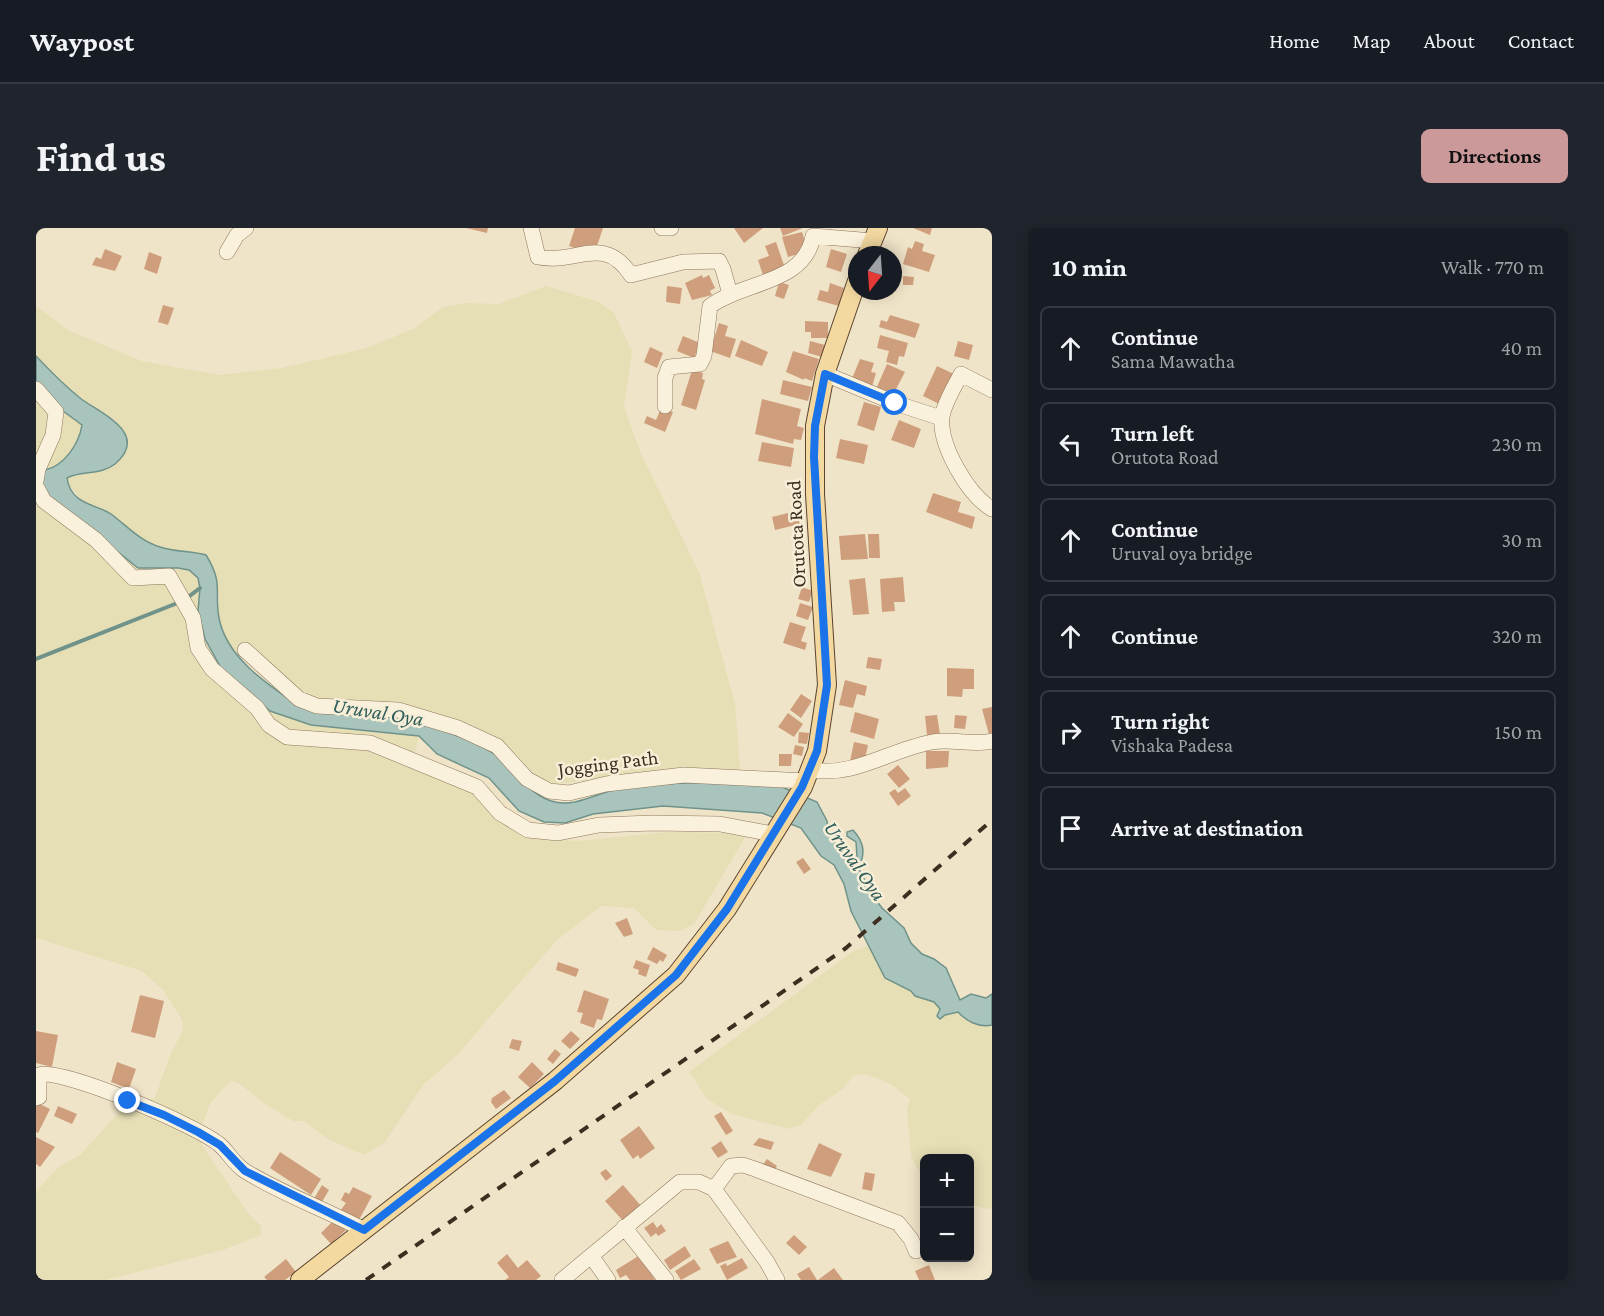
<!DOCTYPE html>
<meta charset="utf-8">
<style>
body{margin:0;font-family:"Crimson Pro",serif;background:#20242c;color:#f1f3f6}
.controls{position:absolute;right:18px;bottom:18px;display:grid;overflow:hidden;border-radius:9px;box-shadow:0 3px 15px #0003}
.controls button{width:54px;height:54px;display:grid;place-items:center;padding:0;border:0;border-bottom:2px solid #363941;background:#171b24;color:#f1f3f6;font:30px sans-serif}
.compass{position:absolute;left:812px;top:18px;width:54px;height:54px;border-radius:50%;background:#171b24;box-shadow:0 3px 15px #0003;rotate:197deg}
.stop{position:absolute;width:18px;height:18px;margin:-14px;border:4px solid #1a73e8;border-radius:50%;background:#fff}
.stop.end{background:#1a73e8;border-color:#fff;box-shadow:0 2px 6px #0008}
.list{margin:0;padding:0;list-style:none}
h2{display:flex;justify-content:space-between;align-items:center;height:78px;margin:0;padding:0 24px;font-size:26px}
h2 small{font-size:20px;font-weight:400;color:#9ea1a6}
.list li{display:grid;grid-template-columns:39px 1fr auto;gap:18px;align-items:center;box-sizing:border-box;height:84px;margin:0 12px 12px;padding:0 12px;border:2px solid #363941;border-radius:9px}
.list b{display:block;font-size:22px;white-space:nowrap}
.list p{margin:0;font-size:20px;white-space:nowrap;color:#9ea1a6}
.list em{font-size:20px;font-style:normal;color:#9ea1a6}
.icon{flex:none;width:33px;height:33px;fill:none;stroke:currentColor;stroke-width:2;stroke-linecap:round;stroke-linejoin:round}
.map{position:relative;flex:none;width:956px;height:1052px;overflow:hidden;border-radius:9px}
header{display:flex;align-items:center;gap:36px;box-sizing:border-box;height:84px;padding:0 30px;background:#171b24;border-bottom:2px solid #363941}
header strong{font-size:28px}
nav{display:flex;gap:33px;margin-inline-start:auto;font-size:21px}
.intro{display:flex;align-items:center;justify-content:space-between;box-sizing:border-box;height:144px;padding:0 36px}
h1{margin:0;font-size:42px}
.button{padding:15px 27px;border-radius:9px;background:#cc999b;color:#111;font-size:21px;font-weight:700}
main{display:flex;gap:36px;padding:0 36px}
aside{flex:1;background:#171b24;border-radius:9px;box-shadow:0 3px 15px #0003}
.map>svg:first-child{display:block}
</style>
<header>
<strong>Waypost</strong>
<nav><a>Home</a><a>Map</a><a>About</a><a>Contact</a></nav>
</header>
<div class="intro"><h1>Find us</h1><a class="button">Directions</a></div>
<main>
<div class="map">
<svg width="956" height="1052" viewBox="0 0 956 1052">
<rect width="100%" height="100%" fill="#f0e4c8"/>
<!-- farmland -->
<path fill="#e6deb5" d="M510,58L563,74L578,85L596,123L588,179L605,226L663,344L699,476L704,542L644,541L521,556L501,549L467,513L449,504L259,475L242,463L191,416L182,389L183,364L177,339L155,324L140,323L109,313L73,284L49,276L32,256L31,250L46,246L81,193L50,175L0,128V78L34,103L106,133L183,147L246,140L331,120L379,100L407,79L429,75L463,76Z
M0,155L27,183L46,197L44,209L25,235L9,242L4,248L131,340L153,342L162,350L164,360L162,383L169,411L185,440L310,501L383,508L378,530L432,558L500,609L541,613L632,604L701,605L710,608L658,696L643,703L620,702L598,680L565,678L520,713L421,827L387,857L348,915L328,927L292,911L268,893H257L231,877L201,854L194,853L174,876L166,897V917L212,985L225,998V1007L187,1022L70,1052H0V963L23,939L44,927L88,879L119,870L134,827L147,802L146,792L128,763L106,743L0,710Z
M833,717L844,741L856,755L875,763L880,768L898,774L909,787L922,784L928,792L956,797V980L950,981L934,976L933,930H888V953L875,928L871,881L874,871L856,857L841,850L828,846L817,848L808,860L782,878L765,897L753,901L696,886L671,871L653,844L816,724Z"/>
<!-- water -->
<path fill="#a9c4bc" stroke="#6f938a" stroke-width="1.5" d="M0,128C14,143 28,157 44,170C63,185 115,205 79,236C64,248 46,242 31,250C35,277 60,276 75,286C91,298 104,313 124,319C139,324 155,323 170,327C188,356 178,363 183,390C190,428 229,455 259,475C325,485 393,490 452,522C478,535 489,567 519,574C539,579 562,565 581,561C592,559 605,558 617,557C657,553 699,555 739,556L781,574L791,593L792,605L813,633L821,629L820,614L811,608V604L817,602C829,615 829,625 823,641L837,668L846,680L868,700L875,715L886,726L898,731L910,740L924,772L935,766L950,770L956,766V797C943,800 930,793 922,784L909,787L904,791L901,788L904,781L898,774L879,768L875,763L849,750L815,683L808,656L798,637L785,628L765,600L726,585L627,578L557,586L529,595L508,594L483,583L453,550L401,526L383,508L275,497L234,483L185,440L169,411L162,383L164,360L162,350L153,342L142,340H102L15,270L5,257L9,242C28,238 43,216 46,197L27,183L0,155Z"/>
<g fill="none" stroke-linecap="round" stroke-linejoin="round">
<!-- stream -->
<path stroke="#6f938a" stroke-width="4" d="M151,370L164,360
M0,431L144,374"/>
</g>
<!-- building -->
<path fill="#cf9f7d" d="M430,0H452L451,5Z
M539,0H567L560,21L549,17L547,23L533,18Z
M698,0H727L708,15Z
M744,0H767L747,8Z
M877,0H896L894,7Z
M766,4L772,23L752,29L746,9Z
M879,13L888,16L886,23L899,27L893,44L867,36L872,19L876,21Z
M740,14L750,43L728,50L722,32L733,28L729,18Z
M69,21L86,28L79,43L56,37L60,29L65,31Z
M795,21L811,26L805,44L790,39Z
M113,24L126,29L121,46L108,41Z
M666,47L667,50L673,47L679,60L674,63L676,67L656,72L649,55Z
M867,48L878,49L877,57H867Z
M743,54L753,57L748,71L739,68Z
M794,55L808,60L803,78L781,72L784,62L792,64Z
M631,58L646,60L644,76L630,74Z
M127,77L138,80L132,97L122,94Z
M854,87L884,96L879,110L843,99L845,92L851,94Z
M769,93L792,94V110H775V104H769Z
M683,95L692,98L689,108L700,111L694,130L674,123Z
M844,107L872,115L868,129L863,128L861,137L850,134L853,123L841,120Z
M647,108L664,115L658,130L641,123Z
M705,112L732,124L726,138L699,128Z
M774,113L789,117L786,129L772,125Z
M922,113L937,117L933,132L918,128Z
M614,119L627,125L621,140L608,134Z
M757,123L783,131L776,153L768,150V152L750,144Z
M824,131L838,135L835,144L840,145L836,159L815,153Z
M851,136L869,144L856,169L840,161Z
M901,138L918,146L903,176L887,168Z
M656,142L667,145L666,151L669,152L660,182L645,177Z
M747,152L776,159L772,173L744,166Z
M726,171L765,181L761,198L768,200L765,212L758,211L757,216L719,206Z
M828,174L845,179L838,203L821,197Z
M625,180L637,184L629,204L608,195L611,188L620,192Z
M863,192L885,201L878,220L855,212Z
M804,211L832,217L828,236L800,230Z
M726,214L758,220L755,239L722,233Z
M897,265L925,274L922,284L939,289L936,301L890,284Z
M760,283L764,296L739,302L736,289Z
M829,306L832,331L805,332L803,308Z
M832,306H843L844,330H833Z
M867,349L869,374H858L859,383L846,384L844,351Z
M829,350L833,386L817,387L813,352Z
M766,359L777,363L773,374L762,371Z
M764,375L777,379L772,392L760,388Z
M754,394L770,399L765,413L771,415L769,422L747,415Z
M832,429L846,431L844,442L830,440Z
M911,440L938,441V461H927L926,469L911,468Z
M809,452L831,458L829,468L821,466L817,480L803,477Z
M765,466L776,473L765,490L754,482Z
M956,479V509L954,510L946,481Z
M819,484L843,491L838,511L814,504Z
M752,485L767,496L758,509L742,499Z
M901,487L904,506L891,507L889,488Z
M919,487L931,488L929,501L918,500Z
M763,504L773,505L771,516L762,515Z
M818,514L832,517L828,535L814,533Z
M759,517L768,519L766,528L757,526Z
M890,523H913L912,539L890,541Z
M743,526H756L755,538H743Z
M862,537L874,551L863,560L851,546Z
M869,560L875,568L862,578L853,565L859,561L862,565Z
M767,630L775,641L768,646L760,634Z
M591,690L597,706L588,709L579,695Z
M617,719L631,727L627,734L624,732L621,736L611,731Z
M600,732L614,737L610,749L602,746L603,742L597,740Z
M522,734L543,741L540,749L520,742Z
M548,762L573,771L566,792L561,791L558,800L544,795L547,785L541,784Z
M104,767L128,773L119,810L95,804Z
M0,803L22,807L16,839L0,835Z
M535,803L544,811L534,821L525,813Z
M476,811L486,813L483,823L473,820Z
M519,821L525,826L517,836L511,831Z
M81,834L100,841L93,861L75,854Z
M496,834L508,846L494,860L482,849Z
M468,862L475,870L460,881L455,874L456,870Z
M0,874L14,881L2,905L0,904Z
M22,878L41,886L36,896L18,888Z
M685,884L697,903L690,907L678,888Z
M603,898L619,920L604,931L602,927L597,931L584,912Z
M0,909L19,919L4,939L0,936Z
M723,910L738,914L735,922L717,917Z
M685,913L692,924L682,930L675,920Z
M783,915L806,926L795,949L771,941Z
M244,924L285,951L275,967L234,940Z
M731,931L741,938L737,945L726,938Z
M570,941L576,948L570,953L564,945Z
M829,944L839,946L836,963L826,961Z
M286,957L293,962L283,979L276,974Z
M587,957L606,979L589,995L569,973Z
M317,959L336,968L323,992L304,983L310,975L305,972L309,964L313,966Z
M299,991L310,1002L295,1016L285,1005Z
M617,994L621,1000L625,996L630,1003L622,1008L620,1005L615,1009L608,1000Z
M758,1007L771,1019L763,1027L750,1015Z
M692,1013L701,1029L681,1036L673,1021Z
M649,1018L655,1028L634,1042L628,1032Z
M471,1026L482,1040L491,1032L505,1048L500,1052H469L473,1049L461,1035Z
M604,1027L619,1052H594L590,1047L584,1050L580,1042Z
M706,1030L712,1040L691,1052L684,1038L690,1035L691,1038Z
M250,1031L260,1044L249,1052H231L228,1049Z
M658,1031L665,1041L645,1052L639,1043Z
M893,1037L899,1052H883L879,1043Z
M773,1039L781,1052H765L761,1046Z
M798,1040L807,1052H782Z"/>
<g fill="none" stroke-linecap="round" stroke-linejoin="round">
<defs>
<path id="minor" d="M495,0L502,29C541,37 567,5 595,47L647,34L683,33L687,41L694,66
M626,0H635
M191,24L201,7L210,0
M789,146L859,175L905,190
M0,161L20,184L17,207L2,241L0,253
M956,162L925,146C919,158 908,175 906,189C903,217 932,267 956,281
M629,178V150L633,139L664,136L668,128L674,78C708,53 769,56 777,8L837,13
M0,258L8,273L60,312L97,350L133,348L157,390L162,420L176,441L221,480L233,497L251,509L334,515L441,559L464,585L492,602L522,605L563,597L617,595L684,596L737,606
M209,422L263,471L281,478L362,482L422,500L461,518L491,551L513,563L533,565L570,556L648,547L769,553
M775,542C820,549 853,522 896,514C915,510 937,518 956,513
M0,870L3,869V847C25,839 164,899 184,917C193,925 198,936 209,943C246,966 289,981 328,1002
M678,961L731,1034L741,1052
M588,999L630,1052
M556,1029L572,1052
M526,1052L644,954H663L678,961L695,938L707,937L719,941L862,995L875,1011L880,1023"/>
<path id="major" d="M831,27L842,0
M264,1052L519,853L640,747L691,681L767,559L781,523L791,457L779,266V198L789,146L821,53"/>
</defs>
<!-- minor casing -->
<use href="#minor" stroke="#8d765c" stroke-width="16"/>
<!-- major casing -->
<use href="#major" stroke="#5b4430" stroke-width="20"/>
<!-- minor -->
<use href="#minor" stroke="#faf1dc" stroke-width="15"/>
<!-- major -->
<use href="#major" stroke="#f3d9a0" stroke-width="18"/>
<!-- rail -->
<path stroke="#3d2e20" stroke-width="4" stroke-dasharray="10 10" stroke-linecap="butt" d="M330,1052L810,720L956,592"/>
</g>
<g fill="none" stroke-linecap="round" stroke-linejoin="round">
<!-- route -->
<path stroke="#1a73e8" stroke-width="8" d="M92,873L128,887L162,904L184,917L209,943L328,1002L519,853L640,747L691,681L766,559L781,523L791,457L778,229L779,198L789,146L859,175"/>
</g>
<g text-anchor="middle" stroke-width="5" stroke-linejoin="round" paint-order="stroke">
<!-- street labels -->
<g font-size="20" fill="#3d2e20" stroke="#f7eed8">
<text transform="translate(760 306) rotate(-93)" y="7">Orutota Road</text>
<text transform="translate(572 535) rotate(-7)" y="7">Jogging Path</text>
</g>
<!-- water labels -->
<g font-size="21" font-style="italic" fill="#2f5d5a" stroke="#f7eed8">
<text transform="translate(342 484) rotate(9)" y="7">Uruval Oya</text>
<text transform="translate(819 633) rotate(55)" y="7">Uruval Oya</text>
</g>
</g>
</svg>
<div class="controls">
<button>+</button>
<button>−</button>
</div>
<svg class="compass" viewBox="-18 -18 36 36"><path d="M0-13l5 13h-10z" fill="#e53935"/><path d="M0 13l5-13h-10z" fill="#9ea1a6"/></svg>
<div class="stop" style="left:859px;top:175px"></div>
<div class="stop end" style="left:92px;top:873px"></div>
</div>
<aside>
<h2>10 min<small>Walk · 770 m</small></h2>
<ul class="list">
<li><svg class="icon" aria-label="ahead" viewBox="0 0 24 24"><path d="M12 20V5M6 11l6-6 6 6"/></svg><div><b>Continue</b><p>Sama Mawatha</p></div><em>40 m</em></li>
<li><svg class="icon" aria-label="left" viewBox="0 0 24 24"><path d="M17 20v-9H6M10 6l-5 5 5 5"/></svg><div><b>Turn left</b><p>Orutota Road</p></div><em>230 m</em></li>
<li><svg class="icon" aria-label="ahead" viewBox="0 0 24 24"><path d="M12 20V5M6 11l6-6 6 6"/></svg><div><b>Continue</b><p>Uruval oya bridge</p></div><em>30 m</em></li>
<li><svg class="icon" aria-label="ahead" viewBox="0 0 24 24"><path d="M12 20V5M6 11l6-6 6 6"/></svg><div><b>Continue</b></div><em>320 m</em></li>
<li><svg class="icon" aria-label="right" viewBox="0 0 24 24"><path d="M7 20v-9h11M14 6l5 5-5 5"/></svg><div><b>Turn right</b><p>Vishaka Padesa</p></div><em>150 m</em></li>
<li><svg class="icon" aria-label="arrive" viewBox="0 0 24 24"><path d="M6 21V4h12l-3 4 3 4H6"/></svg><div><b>Arrive at destination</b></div></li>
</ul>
</aside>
</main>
